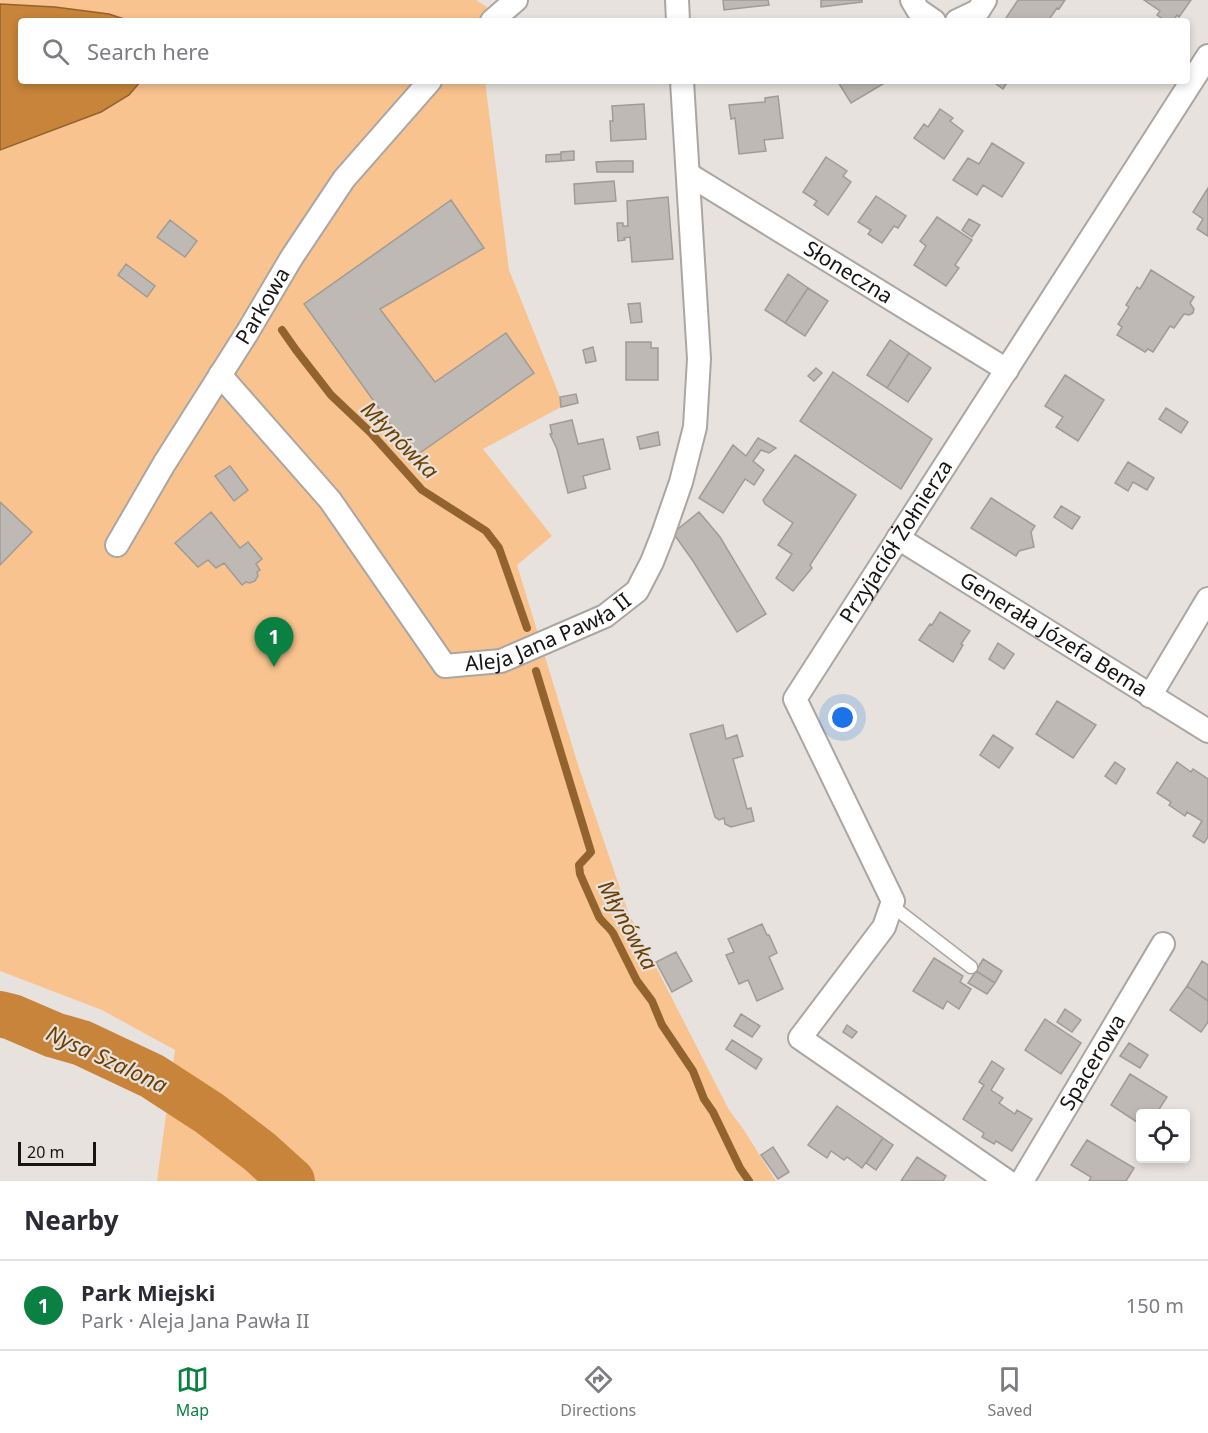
<!DOCTYPE html>
<meta charset="utf-8">
<style>
body{margin:0;font-family:"Noto Sans",sans-serif;background:#f7f7f7;color:#2b2b33}
.controls{position:absolute;right:18px;bottom:18px;display:grid;overflow:hidden;border-radius:6px;box-shadow:0 3px 9px #0003}
.controls button{width:54px;height:54px;display:grid;place-items:center;padding:0;border:0;border-bottom:2px solid #e1e1e2;background:#fff;color:#2b2b33;font:30px sans-serif}
.scale{position:absolute;left:18px;bottom:15px;width:78px;box-sizing:border-box;padding-left:6px;border:3px solid #171513;border-top:0;font-size:16px;line-height:21px;white-space:nowrap;color:#171513;-webkit-text-stroke:4px #e7e2dd;paint-order:stroke}
.you{position:absolute;left:843px;top:718px;width:21px;height:21px;margin:-15px;border:4px solid #fff;border-radius:50%;background:#1a73e8;box-shadow:0 0 0 9px #1a73e833}
.badge{display:grid;place-items:center;width:39px;height:39px;border-radius:50%;background:#0b8043;color:#fff;font-size:20px;font-weight:700}
.pin{position:absolute;translate:-50% -50px;filter:drop-shadow(0 2px 3px #0008)}
.pin::after{content:'';position:absolute;top:32px;width:21px;height:18px;background:inherit;clip-path:polygon(0 0,100% 0,50% 100%)}
.list{margin:0;padding:0;list-style:none}
h2{display:flex;justify-content:space-between;align-items:center;height:78px;margin:0;padding:0 24px;font-size:26px}
h2 small{font-size:20px;font-weight:400;color:#7c7c81}
.list li{display:grid;grid-template-columns:39px 1fr auto;gap:18px;align-items:center;box-sizing:border-box;height:90px;padding:0 24px;border-top:2px solid #e1e1e2}
.list b{display:block;font-size:22px;white-space:nowrap}
.list p{margin:0;font-size:20px;white-space:nowrap;color:#7c7c81}
.list em{font-size:20px;font-style:normal;color:#7c7c81}
.icon{flex:none;width:33px;height:33px;fill:none;stroke:currentColor;stroke-width:2;stroke-linecap:round;stroke-linejoin:round}
.map{position:relative;flex:none;width:1208px;height:1181px;overflow:hidden}
.search{position:absolute;background:#fff;box-shadow:0 3px 9px #0003;left:18px;right:18px;top:18px;height:66px;display:flex;align-items:center;gap:15px;box-sizing:border-box;padding:0 21px;border-radius:6px;color:#7c7c81;font-size:22px}
.sheet{height:168px;background:#fff}
nav{display:flex;justify-content:space-around;align-items:center;box-sizing:border-box;height:84px;border-top:2px solid #e1e1e2;background:#fff;font-size:16px;color:#7c7c81}
nav a{display:grid;justify-items:center;gap:3px}
nav .on{color:#0b8043}
.map>svg:first-child{display:block}
</style>
<div class="map">
<svg width="1208" height="1181" viewBox="0 0 1208 1181">
<rect width="100%" height="100%" fill="#e7e2dd"/>
<!-- green -->
<path fill="#f9c38f" d="M0,0H476L487,7L486,21H21V81H485L509,270L560,397L561,407L483,449L552,536L517,565L579,768L628,912L729,1110L744,1130L776,1181H157L175,1050L102,1010L0,971Z"/>
<!-- water -->
<path fill="#c7843a" stroke="#92632e" stroke-width="1.5" d="M0,4L55,7L109,14L130,21H21V81H141L129,95L101,112L0,150Z"/>
<g fill="none" stroke-linecap="round" stroke-linejoin="round">
<!-- stream -->
<path stroke="#92632e" stroke-width="8" d="M282,330L296,350L331,395L370,432L422,490L486,531L499,548L527,628
M536,671L591,852L579,865L580,874L599,917C603,923 609,927 613,933L637,981L652,1001L662,1025L693,1071L704,1099L713,1112L740,1168L749,1181
M260,1152L269,1181"/>
<!-- river -->
<path stroke="#c7843a" stroke-width="46" d="M0,1014L12,1017L54,1035L82,1043L152,1076L209,1113L260,1152L292,1181"/>
</g>
<!-- building -->
<path fill="#beb9b4" stroke="#a09b96" stroke-width="1.5" d="M723,0H768L769,5L724,10Z
M821,0H862V2L821,7Z
M1018,0H1065L1059,9L1057,8L1048,21H1004Z
M1144,0H1191L1179,17L1177,15L1173,21H1166L1157,15L1160,11Z
M840,81H888L851,103L838,82Z
M992,81H1008L1003,89Z
M778,96L783,138L764,140L766,151L739,154L735,118L731,119L729,105L765,102V98Z
M644,104L646,139L611,141L610,121H613L612,106Z
M940,109L953,118L950,121L963,131L944,159L914,138L924,124L928,127Z
M992,143L1024,163L1002,197L983,185L977,195L953,180L968,158L979,164Z
M574,151V160L561,161V152Z
M561,154V161L546,162V155Z
M826,157L847,171L843,176L851,182L828,215L814,205L817,201L803,192Z
M617,161H633V172H597L596,162Z
M614,181L616,201L575,204L574,184Z
M1208,188V236L1197,229L1203,219L1193,212Z
M876,196L906,216L898,228L894,226L882,243L868,234L871,230L858,222Z
M668,197L673,259L632,262L630,237L624,238L625,240L618,241L617,223H623V226H628L627,201Z
M451,200L484,248L380,309L435,382L506,333L534,373L414,457L304,304Z
M937,217L972,240L955,265L959,268L946,286L914,265L926,246L920,241Z
M969,219L980,225L972,237L962,230Z
M170,220L197,241L185,257L157,237Z
M126,264L155,286L147,297L118,275Z
M1151,270L1194,297L1190,303L1194,309L1193,313L1189,315L1184,314L1174,328L1170,326L1153,352L1148,349L1145,352L1117,335L1122,327L1118,324L1129,307L1126,305L1137,287L1140,289Z
M788,274L808,288L785,323L765,310Z
M808,288L828,301L805,336L785,323Z
M640,303L642,322L631,323L628,304Z
M890,340L909,353L887,388L867,375Z
M626,342H651V348H658V380H626Z
M593,347L596,361L586,363L583,350Z
M909,353L931,368L908,402L887,388Z
M816,368L822,373L814,381L808,376Z
M833,372L932,439L901,489L800,421Z
M1065,375L1104,400L1078,441L1056,427L1063,417L1045,406Z
M576,394L578,403L561,407L560,397Z
M1166,408L1188,422L1181,433L1159,419Z
M572,420L578,444L603,439L610,469L583,476L586,488L568,493L557,449L550,434H552L550,425Z
M658,432L660,445L640,449L637,437Z
M758,438L776,448L769,453L761,450L753,461L764,470L754,485L745,479L723,513L699,498L733,445L746,456Z
M795,455L856,495L810,565L812,568L793,591L776,578L792,554L778,545L793,523L765,504L763,500Z
M1128,462L1154,478L1147,490L1133,482L1128,491L1115,483Z
M230,466L248,490L234,501L215,476Z
M991,498L1035,526L1031,532L1034,547L1019,551L1016,556L971,528Z
M0,502L32,532L0,565Z
M1061,506L1080,517L1072,529L1054,517Z
M211,512L240,548L248,542L262,559L256,564L260,570L257,572L258,576L255,581L250,583L246,582L242,585L224,563L216,568L208,560L198,567L175,543Z
M699,512L720,537L766,614L737,632L693,561L673,533Z
M940,612L970,631L961,644L963,645L953,662L919,640L930,624L932,625Z
M998,643L1014,654L1004,669L989,659Z
M1057,701L1096,725L1073,758L1036,734Z
M723,725L726,739L737,735L743,756L733,759L747,809L751,808L754,821L731,827L725,824L724,818L719,820L715,817L690,734Z
M993,735L1013,748L999,768L980,755Z
M1115,762L1125,769L1116,784L1105,776Z
M1177,762L1191,772L1193,769L1208,779V837L1204,843L1193,836L1202,821L1187,812L1185,816L1169,805L1171,802L1157,793Z
M762,924L767,935H769L777,953L769,957L783,989L757,1001L748,980L739,984L726,955L734,952L728,939Z
M676,952L692,981L672,992L656,962Z
M934,958L963,976L960,982L971,989L959,1009L947,1001L943,1009L913,991Z
M983,959L1002,971L995,983L976,971Z
M1202,961L1208,965V1001L1187,986Z
M976,971L995,983L987,994L968,983Z
M1187,986L1208,1001V1022L1201,1032L1170,1010Z
M1065,1009L1081,1020L1072,1032L1057,1022Z
M741,1014L760,1026L752,1037L734,1026Z
M1045,1019L1081,1043L1061,1074L1025,1050Z
M847,1025L857,1032L852,1038L843,1032Z
M732,1040L762,1059L756,1069L726,1049Z
M1129,1043L1148,1055L1140,1068L1120,1056Z
M992,1061L1004,1069L991,1090L1003,1098L999,1103L1015,1114L1017,1110L1032,1119L1012,1151L996,1141L994,1144L982,1137L984,1133L963,1119L984,1085L979,1082Z
M1130,1074L1167,1097L1156,1114H1140V1124L1111,1105Z
M837,1106L883,1138L862,1168L847,1157L844,1160L831,1151L827,1158L808,1145Z
M883,1138L893,1145L876,1170L866,1163Z
M1087,1140L1134,1168L1126,1181H1089L1091,1177L1071,1165Z
M773,1147L789,1172L778,1179L761,1155Z
M917,1157L946,1176L943,1181H901Z"/>
<g fill="none" stroke-linecap="round" stroke-linejoin="round">
<defs>
<path id="service" d="M892,906L971,967"/>
<g id="minor">
<path d="M677,0L678,21"/>
<path d="M912,0L918,10L934,21"/>
<path d="M492,21L516,0"/>
<path d="M957,21L978,11L985,0"/>
<path id="s1" d="M688,174L1007,370"/>
<path id="s2" d="M220,375L330,500L445,666L501,661L605,616L637,591L652,562L663,534L681,482L695,427L699,359L682,81"/>
<path id="s3" d="M898,538L1208,731"/>
<path id="s4" d="M117,545L164,464L247,333L292,257L344,179L430,81"/>
<path d="M1150,696L1208,599"/>
<path id="s5" d="M1007,1181L800,1038L884,927L893,901L795,699L1208,56"/>
<path id="s6" d="M1022,1181L1163,944"/>
</g>
</defs>
<!-- service casing -->
<use href="#service" stroke="#aba6a2" stroke-width="15"/>
<!-- minor casing -->
<use href="#minor" stroke="#aba6a2" stroke-width="26"/>
<!-- service -->
<use href="#service" stroke="#fff" stroke-width="12"/>
<!-- minor -->
<use href="#minor" stroke="#fff" stroke-width="22"/>
</g>
<g text-anchor="middle" stroke-width="4.5" stroke-linejoin="round" paint-order="stroke">
<!-- street labels -->
<g font-size="21" fill="#171513" stroke="#e7e2dd">
<text dy="7" stroke="none"><textPath href="#s1" startOffset="188">Słoneczna</textPath></text>
<text dy="7" stroke="none"><textPath href="#s4" startOffset="280">Parkowa</textPath></text>
<text dy="7" stroke="none"><textPath href="#s5" startOffset="830">Przyjaciół Żołnierza</textPath></text>
<text dy="7" stroke="none"><textPath href="#s2" startOffset="478">Aleja Jana Pawła II</textPath></text>
<text dy="7" stroke="none"><textPath href="#s3" startOffset="183">Generała Józefa Bema</textPath></text>
<text dy="7" stroke="none"><textPath href="#s6" startOffset="138">Spacerowa</textPath></text>
</g>
<!-- water labels -->
<g font-size="22" font-style="italic" fill="#6b3e02" stroke="#e7e2dd">
<text transform="translate(400 440) rotate(45)" y="8">Młynówka</text>
<text transform="translate(628 925) rotate(61)" y="8">Młynówka</text>
<text transform="translate(107 1059) rotate(25)" y="8">Nysa Szalona</text>
</g>
</g>
</svg>
<div class="controls">
<button><svg class="icon" aria-label="locate" viewBox="0 0 24 24"><circle cx="12" cy="12" r="6"/><path d="M12 2v4M12 18v4M2 12h4M18 12h4"/></svg></button>
</div>
<div class="scale">20 m</div>
<div class="you"></div>
<div class="pin badge" style="left:274px;top:667px">1</div>
<div class="search"><svg class="icon" aria-label="search" viewBox="0 0 24 24"><circle cx="10" cy="10" r="6"/><path d="M15 15l6 6"/></svg>Search here</div>
</div>
<section class="sheet">
<h2>Nearby<small></small></h2>
<ul class="list">
<li><span class="badge">1</span><div><b>Park Miejski</b><p>Park · Aleja Jana Pawła II</p></div><em>150 m</em></li>
</ul>
</section>
<nav>
<a class="on"><svg class="icon" aria-label="map" viewBox="0 0 24 24"><path d="M3 6l6-2 6 2 6-2v14l-6 2-6-2-6 2zM9 4v14M15 6v14"/></svg>Map</a>
<a><svg class="icon" aria-label="directions" viewBox="0 0 24 24"><path d="M12 3l9 9-9 9-9-9zM9 14v-3h6M13 9l2 2-2 2"/></svg>Directions</a>
<a><svg class="icon" aria-label="saved" viewBox="0 0 24 24"><path d="M7 4h10v16l-5-4-5 4z"/></svg>Saved</a>
</nav>
